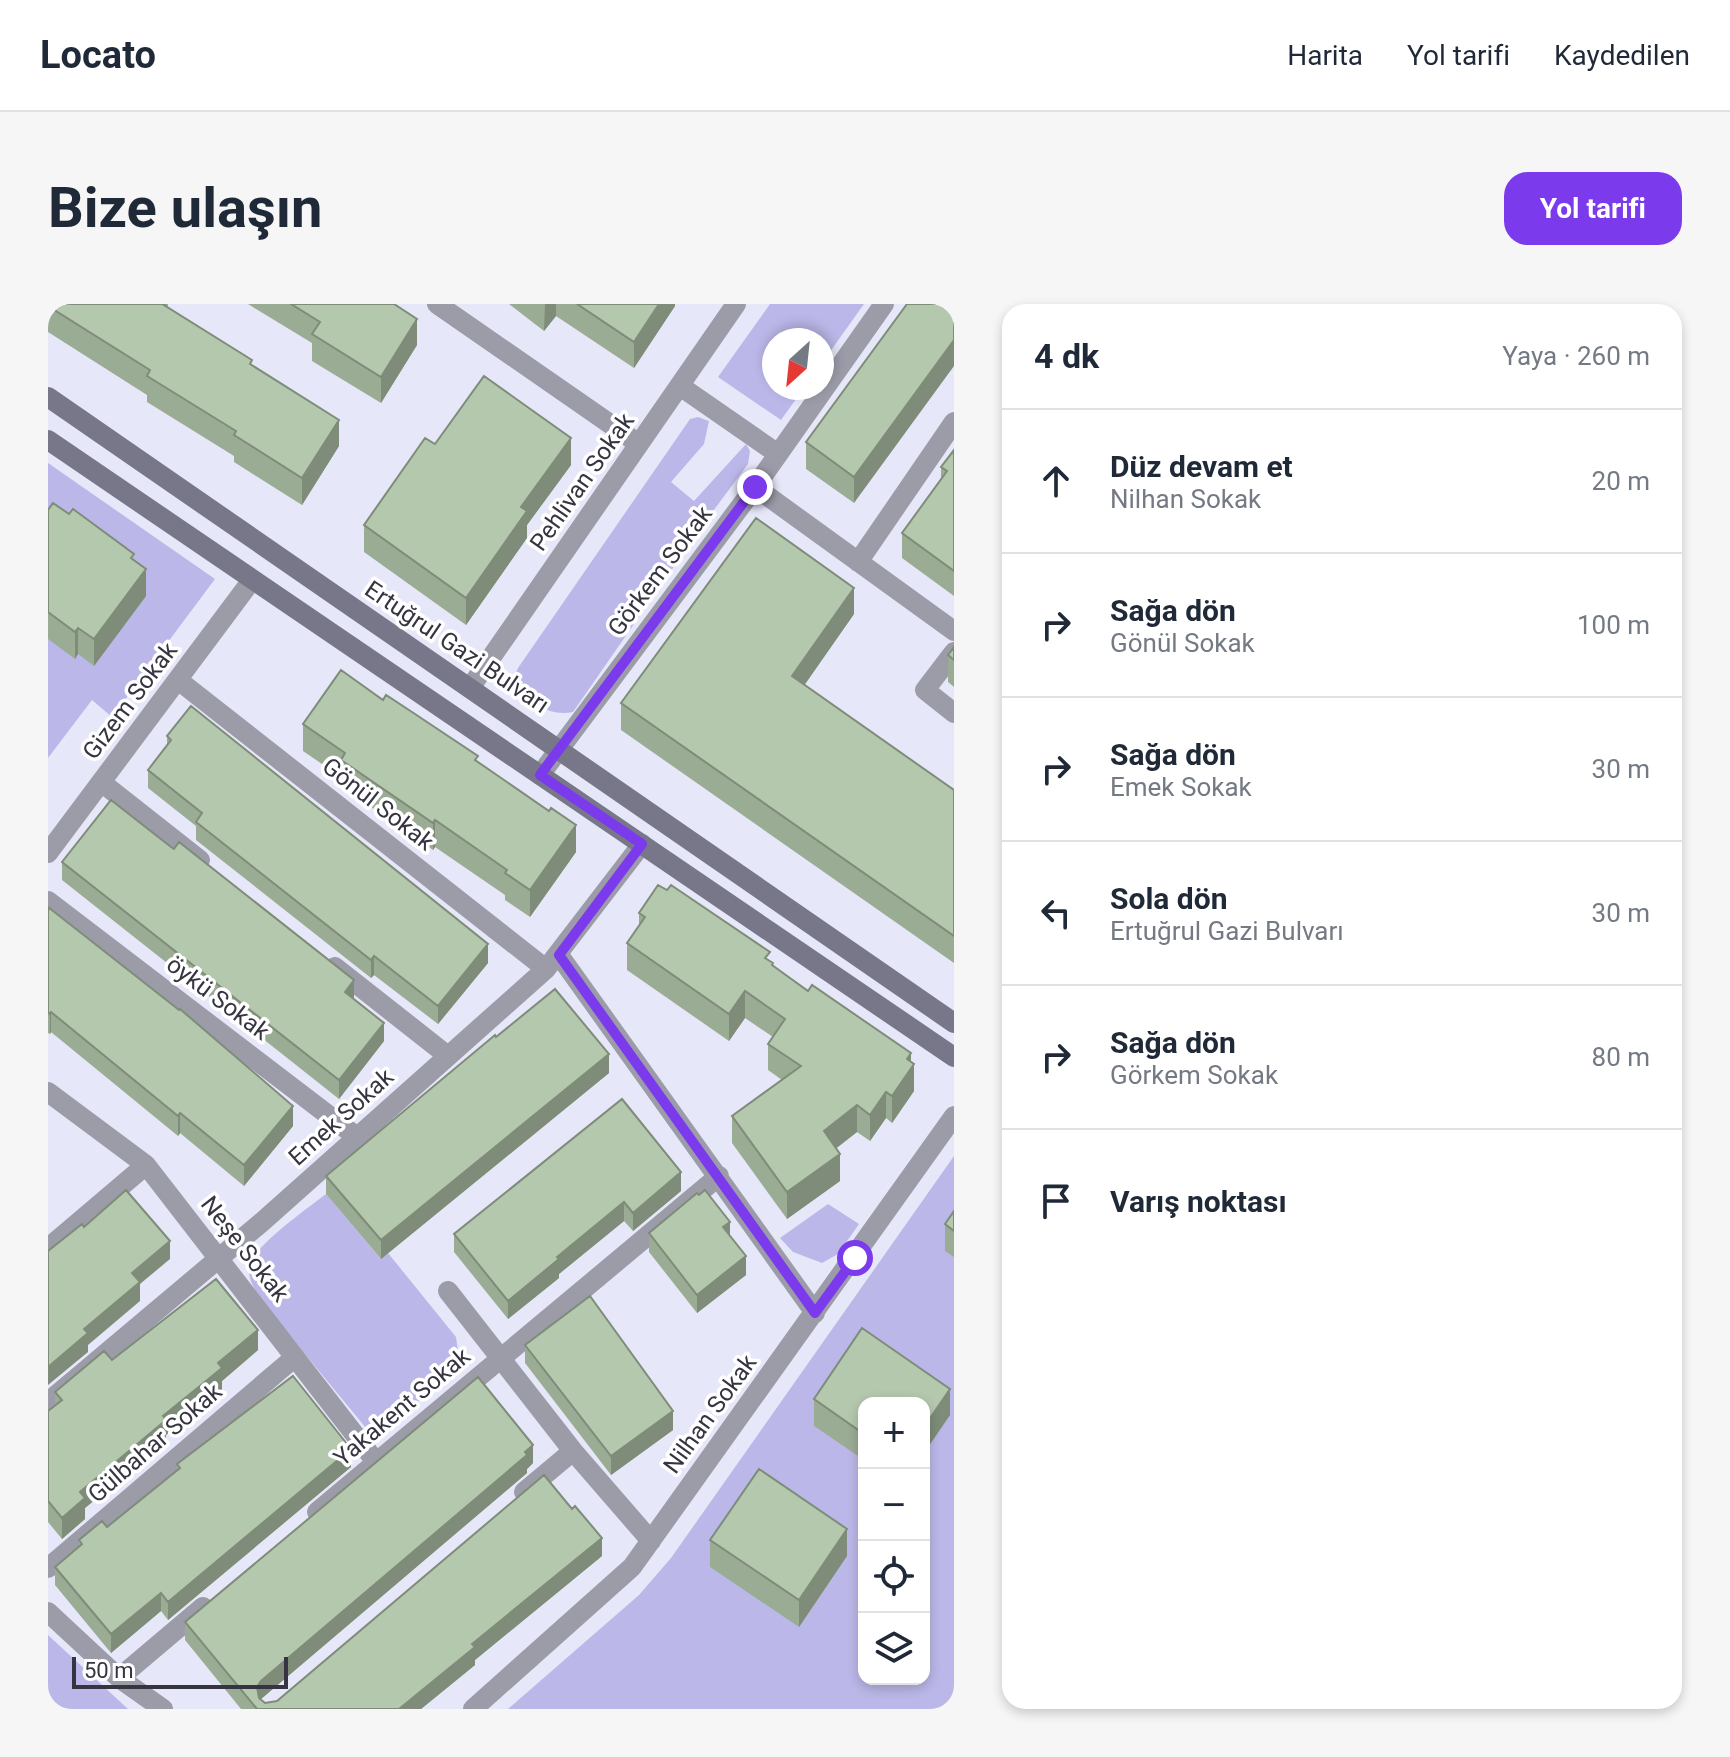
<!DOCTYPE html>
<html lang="tr">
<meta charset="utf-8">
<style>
body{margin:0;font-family:Roboto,sans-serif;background:#f6f6f7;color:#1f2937}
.controls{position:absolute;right:24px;bottom:24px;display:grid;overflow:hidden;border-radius:16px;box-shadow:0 4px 12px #0003}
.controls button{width:72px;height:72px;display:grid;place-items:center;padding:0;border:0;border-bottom:2px solid #e0e1e3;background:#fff;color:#1f2937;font:40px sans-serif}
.compass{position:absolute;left:714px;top:24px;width:72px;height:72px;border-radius:50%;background:#fff;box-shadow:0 4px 12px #0003;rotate:207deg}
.scale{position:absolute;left:24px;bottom:20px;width:216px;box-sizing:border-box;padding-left:8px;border:4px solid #353440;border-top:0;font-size:22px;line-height:28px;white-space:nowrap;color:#353440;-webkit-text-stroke:6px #fff;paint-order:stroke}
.stop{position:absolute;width:24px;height:24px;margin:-18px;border:6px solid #7c3aed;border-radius:50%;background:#fff}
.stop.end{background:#7c3aed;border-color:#fff;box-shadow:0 2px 8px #0008}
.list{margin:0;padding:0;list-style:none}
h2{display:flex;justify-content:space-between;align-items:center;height:104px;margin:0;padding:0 32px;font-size:34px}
h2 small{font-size:26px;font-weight:400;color:#747a83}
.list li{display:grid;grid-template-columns:52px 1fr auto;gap:24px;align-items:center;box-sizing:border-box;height:144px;padding:0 32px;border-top:2px solid #e0e1e3}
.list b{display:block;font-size:30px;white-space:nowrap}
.list p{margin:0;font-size:26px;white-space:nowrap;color:#747a83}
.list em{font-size:26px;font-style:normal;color:#747a83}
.icon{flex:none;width:44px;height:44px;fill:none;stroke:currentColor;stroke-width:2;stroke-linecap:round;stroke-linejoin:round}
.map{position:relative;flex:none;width:906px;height:1405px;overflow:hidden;border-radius:24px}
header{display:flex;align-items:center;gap:48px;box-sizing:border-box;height:112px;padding:0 40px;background:#fff;border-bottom:2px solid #e0e1e3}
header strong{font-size:38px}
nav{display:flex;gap:44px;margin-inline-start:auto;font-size:28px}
.intro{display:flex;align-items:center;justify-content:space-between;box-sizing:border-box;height:192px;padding:0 48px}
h1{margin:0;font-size:56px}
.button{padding:20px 36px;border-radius:24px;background:#7c3aed;color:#fff;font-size:28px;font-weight:700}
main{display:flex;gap:48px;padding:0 48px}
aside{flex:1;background:#fff;border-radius:24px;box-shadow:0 4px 12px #0003}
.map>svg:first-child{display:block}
</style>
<header>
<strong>Locato</strong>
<nav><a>Harita</a><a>Yol tarifi</a><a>Kaydedilen</a></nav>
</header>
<div class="intro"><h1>Bize ulaşın</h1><a class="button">Yol tarifi</a></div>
<main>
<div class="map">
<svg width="906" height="1405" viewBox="0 0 906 1405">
<rect width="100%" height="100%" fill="#e7e7fa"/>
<!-- green -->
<path fill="#bbb8e9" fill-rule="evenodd" d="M722,0H816L774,59V36H726V84H756L733,116L670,73Z
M650,113L661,117L656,140L623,178L646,197L698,140L702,147L700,160L654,222L525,408C499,413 479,397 465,376L470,364L642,115Z
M0,159L167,275L64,413L44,396L0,454Z
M906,852V1405H460L591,1291L623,1254ZM816,1099H876V1375H816Z
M278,890L332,954L340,949L408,1033L410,1048L404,1070L338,1124L327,1127L318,1124L214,998C208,987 200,977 201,963C202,945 261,903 278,890Z
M780,900L811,920L790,950L774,959L745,948L732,934Z
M0,1331L80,1405H0Z"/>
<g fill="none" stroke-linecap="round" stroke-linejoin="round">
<!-- minor -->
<path stroke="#9c9ca9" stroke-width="20" d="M389,0L591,140
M632,82L730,150
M707,183L906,327
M810,258L906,118
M906,348L877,386L906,409
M130,376L498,665
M422,384L688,0
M492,471L707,183L836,0
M53,478L152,556
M0,549L204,276
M0,597L309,833
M511,651L767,1009
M287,663L400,752
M0,788L98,861L328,1158
M0,944L98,861
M400,987L525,1147L603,1237
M0,1098L214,918L498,665L594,540
M476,1188L525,1147
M269,1208L671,872
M0,1264L247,1053
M0,1308L71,1374L115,1405
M71,1374L155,1303
M425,1405L584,1263L906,812"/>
<!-- secondary -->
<path stroke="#78778a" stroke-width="20" d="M0,93L906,719
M0,136L906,753"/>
</g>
<!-- wall -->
<path fill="#9bac95" d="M0,0H120V4L204,61L291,142L254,201L186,158V152L99,98V91L0,28Z
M200,0H346L369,41L333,99L264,57V39Z
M461,0H627V2L586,64L508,12L496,27Z
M859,0L806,199L758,165V138Z
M387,140L523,161L479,221V234L418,321L316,248V221Z
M906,146V292L854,254V229L893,175V163Z
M0,206L86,257L98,292L46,362L30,350L27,355L0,335Z
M806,310L756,381L906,486V659L573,426V399Z
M906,343V383L900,378V351Z
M335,396L430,458L528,548L482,613L457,596V591L387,543L385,546L293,482V473L255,447V420Z
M119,432L440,659L390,720L326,671L323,674L148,536V522L100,484V466L119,442Z
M123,543L306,695L336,737L291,795L14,576V558Z
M0,603L245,822L196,882L132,829L130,832L3,728L2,730L0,729Z
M591,609L722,657L725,662L863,757L866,787L844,819L838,814L822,837L809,828L788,844L792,877L739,915L684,839V812L734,776L720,766V740L725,733L697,714L681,737L579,666V639L591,622Z
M448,733L561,769L333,955L278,890V872Z
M633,887L585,927L576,917L511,970V974L460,1015L406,948V930Z
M906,907V953L897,947V920Z
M601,929L682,933L698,971L649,1009L601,948Z
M814,1024L902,1085V1111L876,1149V1099H816V1156L766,1122V1095Z
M477,1041L625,1126L563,1171L477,1059Z
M210,1046L174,1077V1085L118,1131V1137L37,1204V1215L14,1235L0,1218V1107L7,1101V1088L64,1056Z
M485,1159L479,1165V1169L212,1396L217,1399L229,1397L554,1252L427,1356V1361L373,1405H193L137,1336V1318Z
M129,1160L303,1163L120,1316L113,1307L63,1349L7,1281V1263L31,1243V1236L59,1223L129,1167Z
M662,1236L799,1252L751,1323L662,1263Z"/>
<!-- shaded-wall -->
<path fill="#7e8c79" d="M497,0H508V12L496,27Z
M611,0H627V2L586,64V38Z
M369,15V41L333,99V73Z
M906,36V62L806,199V173Z
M291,116V142L254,201V174Z
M523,134V161L479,221V234L418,321V294L473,203Z
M98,265V292L46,362V335Z
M806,284V310L744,399V372Z
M30,324V350L27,355V328Z
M387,516V543L385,546V519Z
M528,521V548L482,613V586Z
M440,640V659L390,720V702Z
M326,652V671L323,674V656Z
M306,676V695L297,688Z
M697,687V714L681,737V710Z
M3,708V728L2,730V710Z
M336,719V737L291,795V776Z
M863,749V765L866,760V787L844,819V792L859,755Z
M561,750V769L333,955V936Z
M838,788V814L822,837V811Z
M809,801V828L776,854V827Z
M245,802V822L196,882V861Z
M132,809V829L130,832V812Z
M792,850V877L739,915V888Z
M633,868V887L585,927V909Z
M576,898V917L511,970V974L460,1015V997L509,953Z
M682,918V936L675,923Z
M122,937V955L92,980V997L40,1041V1048L0,1081V1063L36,1025L84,969Z
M698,952V971L649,1009V991Z
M210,1026V1046L174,1077V1085L118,1131V1137L37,1204V1215L14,1235V1214L32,1188L115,1112L170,1059Z
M902,1085V1111L876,1149V1123Z
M625,1107V1126L563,1171V1152Z
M485,1141V1159L479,1165V1169L213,1395L209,1401V1383L213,1377Z
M303,1145V1163L120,1316V1298Z
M799,1225V1252L751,1323V1296Z
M554,1234V1252L427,1356V1361L373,1405H351L424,1340Z
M113,1289V1307L63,1349V1330Z"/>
<!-- building -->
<path fill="#b4c8ad" stroke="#7e8c79" stroke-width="2" d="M0,0H117L116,1L204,56L202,60L291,116L254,174L186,131L188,127L99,72L102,66L0,2Z
M243,0H346L369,15L333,73L264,30L272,18Z
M529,0H611L586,38Z
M859,0H906V36L806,173L758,138Z
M436,72L523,134L473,203L479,207L418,294L316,221L377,134L387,140Z
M906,146V267L854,229L899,167L893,163Z
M5,199L21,210L25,205L86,250L83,254L98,265L46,335L30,324L27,328L0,308V206Z
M708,214L806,284L744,372L906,486V632L573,399Z
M906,343V356L900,351Z
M293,366L335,396L338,391L364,408L430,452L427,456L501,507L503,504L528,521L482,586L457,569L459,566L387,516L385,519L293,456L297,449L255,420Z
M143,402L440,640L390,702L326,652L323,656L148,518L154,509L100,466L123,436L119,432Z
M63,496L123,543L126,545L131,538L306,676L297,688L336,719L291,776L14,558Z
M610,581L619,586L623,581L722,648L717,654L725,659L724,661L760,687L764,681L863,749L859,755L866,760L844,792L838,788L822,811L809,801L776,827L792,850L739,888L684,812L753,762L720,740L737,715L697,687L681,710L579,639L597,613L591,609Z
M0,603L131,706L132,705L245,802L196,861L132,809L130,812L3,708L2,710L0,708Z
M507,685L561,750L333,936L278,872L447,731L448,733Z
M574,795L633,868L585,909L576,898L509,953L511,955L460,997L406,930Z
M78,886L122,937L84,969L92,978L36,1025L40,1029L0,1063V947L34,920L36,923Z
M657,886L682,918L675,923L698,952L649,991L601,929L649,889L651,891Z
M906,907V927L897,920Z
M168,975L210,1026L170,1059L174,1064L115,1112L118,1116L32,1188L37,1194L14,1214L0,1197V1107L14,1096L7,1088L56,1047L64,1056Z
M542,992L625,1107L563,1152L477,1041Z
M814,1024L902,1085L876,1123V1099H816V1130L766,1095Z
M245,1072L303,1145L120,1298L113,1289L63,1330L7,1263L34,1240L31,1236L54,1217L59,1223L132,1164L129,1160Z
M430,1073L485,1141L477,1148L479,1151L213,1377L209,1383L211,1394L217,1399L229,1397L496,1171L524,1205L527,1202L554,1234L424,1340L427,1343L351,1405H209L137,1318Z
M711,1165L799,1225L751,1296L662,1236Z"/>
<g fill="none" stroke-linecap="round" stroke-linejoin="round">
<!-- route -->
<path stroke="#7c3aed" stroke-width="10" d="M707,183L492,471L594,540L511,651L767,1009L807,954"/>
</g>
<g text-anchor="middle" stroke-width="7" stroke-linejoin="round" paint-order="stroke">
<!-- street labels -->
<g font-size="24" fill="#353440" stroke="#fff">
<text transform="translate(534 178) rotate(-55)" y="8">Pehlivan Sokak</text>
<text transform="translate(612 267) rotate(-53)" y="8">Görkem Sokak</text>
<text transform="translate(409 343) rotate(34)" y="8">Ertuğrul Gazi Bulvarı</text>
<text transform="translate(82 397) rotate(-53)" y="8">Gizem Sokak</text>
<text transform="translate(330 500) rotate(38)" y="8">Gönül Sokak</text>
<text transform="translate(170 694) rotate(37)" y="8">öykü Sokak</text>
<text transform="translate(293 813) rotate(-42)" y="8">Emek Sokak</text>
<text transform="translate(197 945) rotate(52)" y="8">Neşe Sokak</text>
<text transform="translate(354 1103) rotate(-40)" y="8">Yakakent Sokak</text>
<text transform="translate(662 1110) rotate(-54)" y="8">Nilhan Sokak</text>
<text transform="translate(107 1139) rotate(-41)" y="8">Gülbahar Sokak</text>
</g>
</g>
</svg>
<div class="controls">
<button>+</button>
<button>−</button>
<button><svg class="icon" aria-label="locate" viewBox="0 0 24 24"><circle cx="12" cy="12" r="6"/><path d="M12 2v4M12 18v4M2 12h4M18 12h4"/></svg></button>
<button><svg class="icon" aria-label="layers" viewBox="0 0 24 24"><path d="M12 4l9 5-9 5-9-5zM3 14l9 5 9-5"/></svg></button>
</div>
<svg class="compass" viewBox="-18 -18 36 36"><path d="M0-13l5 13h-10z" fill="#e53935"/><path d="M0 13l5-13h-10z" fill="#747a83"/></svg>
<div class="scale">50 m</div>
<div class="stop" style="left:807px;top:954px"></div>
<div class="stop end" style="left:707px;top:183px"></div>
</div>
<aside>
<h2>4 dk<small>Yaya · 260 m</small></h2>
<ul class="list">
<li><svg class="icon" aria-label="ahead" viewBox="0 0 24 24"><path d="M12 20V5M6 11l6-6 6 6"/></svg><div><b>Düz devam et</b><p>Nilhan Sokak</p></div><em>20 m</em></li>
<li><svg class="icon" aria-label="right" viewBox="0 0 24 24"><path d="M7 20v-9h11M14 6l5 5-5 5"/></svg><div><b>Sağa dön</b><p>Gönül Sokak</p></div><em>100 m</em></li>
<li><svg class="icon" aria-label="right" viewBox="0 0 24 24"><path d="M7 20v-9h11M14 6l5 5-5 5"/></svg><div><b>Sağa dön</b><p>Emek Sokak</p></div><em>30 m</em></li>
<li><svg class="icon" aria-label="left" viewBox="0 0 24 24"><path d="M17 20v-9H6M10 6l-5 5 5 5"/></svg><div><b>Sola dön</b><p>Ertuğrul Gazi Bulvarı</p></div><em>30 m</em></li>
<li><svg class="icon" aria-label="right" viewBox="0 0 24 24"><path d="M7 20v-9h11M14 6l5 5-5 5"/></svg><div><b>Sağa dön</b><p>Görkem Sokak</p></div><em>80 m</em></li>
<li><svg class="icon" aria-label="arrive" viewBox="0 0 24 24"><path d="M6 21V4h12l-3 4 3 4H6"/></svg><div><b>Varış noktası</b></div></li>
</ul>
</aside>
</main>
